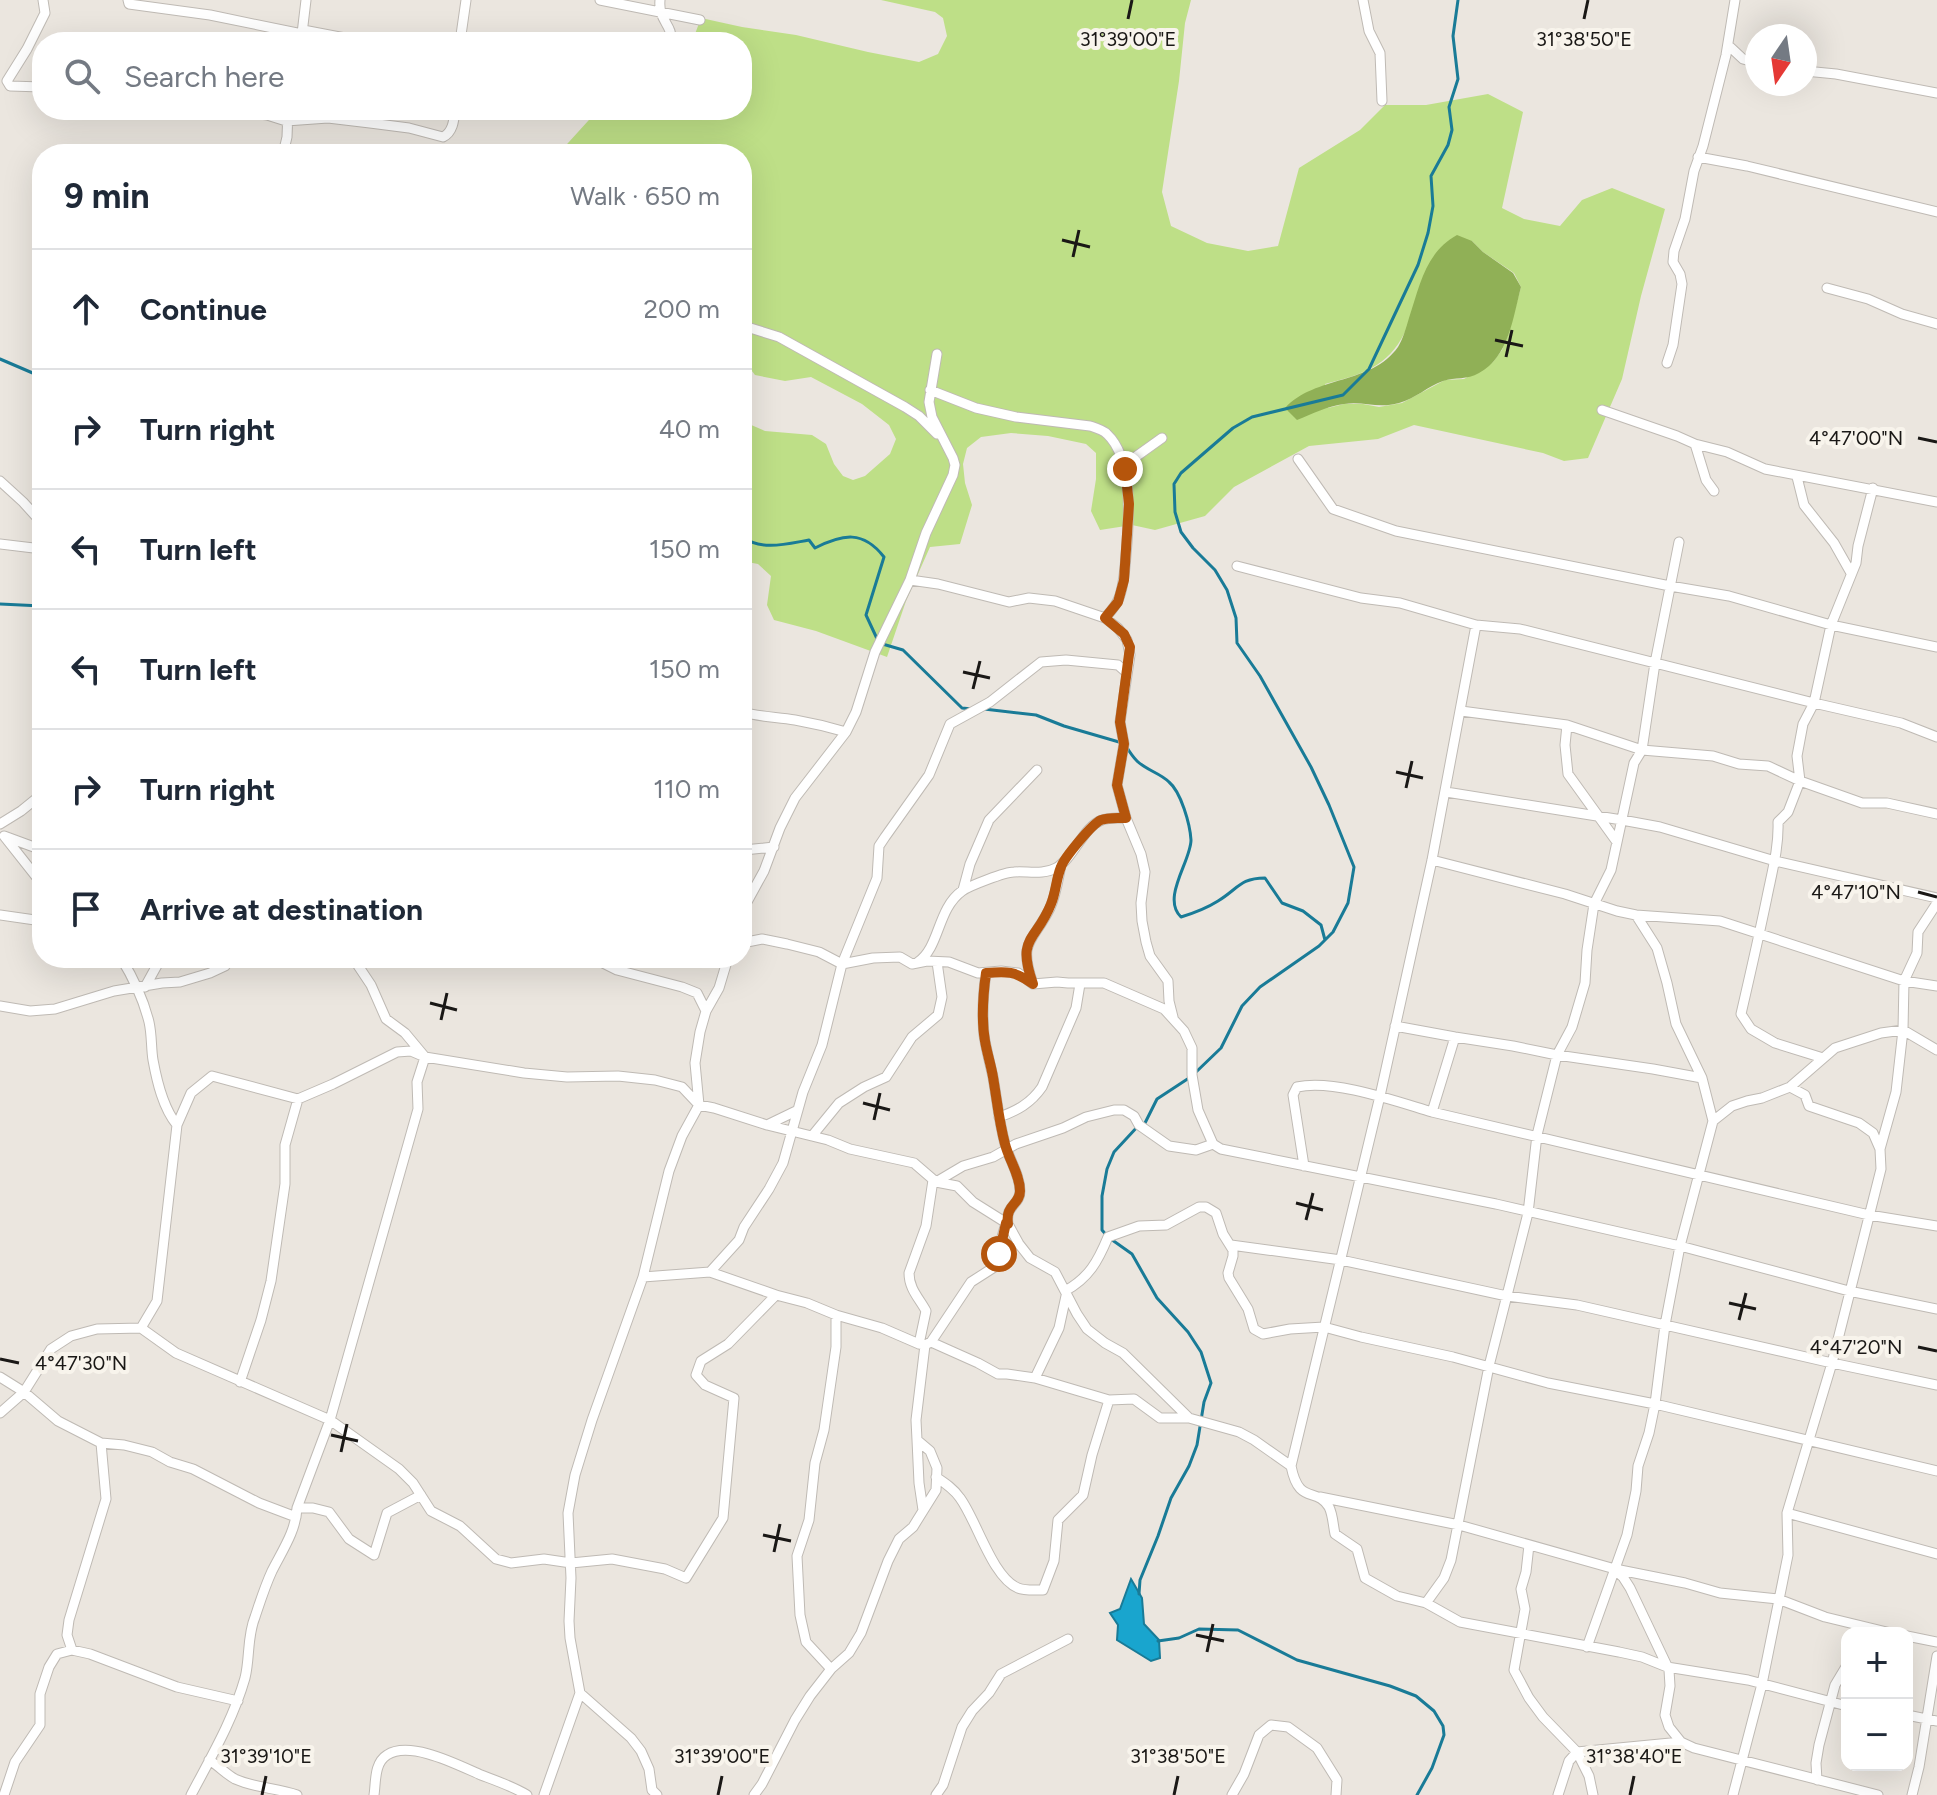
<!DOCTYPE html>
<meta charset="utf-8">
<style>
body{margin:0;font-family:Figtree,sans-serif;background:#f6f6f7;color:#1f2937}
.controls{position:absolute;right:24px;bottom:24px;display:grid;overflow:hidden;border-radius:16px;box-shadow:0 8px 32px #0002}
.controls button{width:72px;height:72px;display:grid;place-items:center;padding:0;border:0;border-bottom:2px solid #e0e1e3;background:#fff;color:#1f2937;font:40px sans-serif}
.compass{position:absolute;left:1745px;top:24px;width:72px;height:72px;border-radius:50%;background:#fff;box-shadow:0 8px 32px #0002;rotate:193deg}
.stop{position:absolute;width:24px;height:24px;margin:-18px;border:6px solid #b5550c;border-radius:50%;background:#fff}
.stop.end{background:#b5550c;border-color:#fff;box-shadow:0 2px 8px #0008}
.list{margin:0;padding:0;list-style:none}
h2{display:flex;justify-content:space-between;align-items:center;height:104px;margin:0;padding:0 32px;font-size:34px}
h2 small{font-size:26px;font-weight:400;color:#747a83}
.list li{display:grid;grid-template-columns:52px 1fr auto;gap:24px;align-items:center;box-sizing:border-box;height:120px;padding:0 32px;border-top:2px solid #e0e1e3}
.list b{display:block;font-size:30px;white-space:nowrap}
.list em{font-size:26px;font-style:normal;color:#747a83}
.icon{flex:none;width:44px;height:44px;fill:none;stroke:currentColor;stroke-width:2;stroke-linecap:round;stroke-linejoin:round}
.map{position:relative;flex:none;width:1937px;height:1795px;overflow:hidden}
.search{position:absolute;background:#fff;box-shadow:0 8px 32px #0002;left:32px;top:32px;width:720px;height:88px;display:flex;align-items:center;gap:20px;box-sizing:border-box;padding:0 28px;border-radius:32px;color:#747a83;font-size:30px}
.panel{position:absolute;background:#fff;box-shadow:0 8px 32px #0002;left:32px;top:144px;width:720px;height:824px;border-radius:32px}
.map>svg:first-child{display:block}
</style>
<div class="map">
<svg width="1937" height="1795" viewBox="0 0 1937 1795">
<rect width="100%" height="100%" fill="#ebe6df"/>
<!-- green -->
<path fill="#bedf87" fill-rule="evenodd" d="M881,0H1191L1185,23L1179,81L1162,192L1171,226L1207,243L1248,251L1278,246L1299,168L1360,130L1385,105H1426L1488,94L1523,112L1502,208L1524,219L1560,226L1582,200L1612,188L1665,209L1641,296L1622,379L1588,458L1564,461L1543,453L1414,425L1378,439L1309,446L1234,487L1205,516L1155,530L1132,525L1100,530L1091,511L1096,479V453L1086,444L1048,436L1011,433L981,437L967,448L963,464L965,483L972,505L960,544L930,547L906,601L887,657L816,631L774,620L767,605L771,576L758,564L742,561V421L765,431L812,435L826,444L834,464L843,476L853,480L865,476L890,454L896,439L889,425L862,404L811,377L785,381L755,375L742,358V154H558L598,110H742V42H692L701,18L742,27L796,35L868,52L919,62L938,54L947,36L943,18L935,12ZM1472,241L1483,252L1514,273L1521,287L1508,335L1502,350L1493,362L1464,379L1445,380L1402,403L1379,407L1363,404H1344L1328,408L1325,384C1361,375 1388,367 1405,332Z"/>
<!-- forest -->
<path fill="#90b056" d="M1457,235L1472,241L1483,252L1513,273L1521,287C1513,317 1509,357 1479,373C1467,380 1455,377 1443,381C1428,386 1415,399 1399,403C1378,409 1364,401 1344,404C1328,406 1312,414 1297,420L1285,408C1316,375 1371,385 1398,347C1403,339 1406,328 1409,318C1420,285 1425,253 1457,235Z"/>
<!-- water -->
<path fill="#19a5ce" stroke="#197b97" stroke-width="2" d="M1131,1579L1142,1598L1144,1624L1159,1640L1160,1658L1151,1661L1117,1640L1118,1625L1110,1613L1120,1609Z"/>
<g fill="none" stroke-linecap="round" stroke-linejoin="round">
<!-- stream -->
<path stroke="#197b97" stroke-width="3" d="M0,359L42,377
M742,537C763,551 786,544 809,540L815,548C843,534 863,530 884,557L866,615L879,643L903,650L962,708L972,709
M0,604L42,606
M984,709L1036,715L1064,726L1119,742
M1126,746C1129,751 1133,757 1137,761C1146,770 1160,773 1169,782C1181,792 1190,824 1191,840C1191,861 1161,898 1181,917C1194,913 1207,908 1218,901C1238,889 1240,878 1265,878L1282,903L1303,911L1321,925L1325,940
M1195,1073L1221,1048L1242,1006L1260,987L1319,946L1333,932L1348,903L1354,867L1329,805L1311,767L1260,676L1237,643L1236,618L1227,590L1215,570L1193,548L1181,532L1175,512L1174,484L1181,473L1233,428L1252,417L1343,395L1369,369L1418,265L1428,233L1433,206L1431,176L1448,145L1452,130L1449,107L1458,79L1453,36L1458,0
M1139,1594L1140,1580L1158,1536L1171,1498L1189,1466L1197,1445L1204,1402L1211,1383L1201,1352L1188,1332L1157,1298L1132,1254L1108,1237L1102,1230V1196L1107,1169L1114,1152L1139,1125H1144L1157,1099L1189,1078
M1158,1641L1179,1638L1199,1629L1238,1630L1297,1660L1390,1686L1416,1696L1434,1711L1443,1726L1444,1735L1432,1768L1417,1795"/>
<defs>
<path id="minor" d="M128,0L129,4L210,15L302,34
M600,0L700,20
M660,0C658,21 673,24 671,42
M1363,0L1369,31L1380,53L1382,101
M303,30L366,42
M301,42L306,0
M460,42L466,0
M1728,45L1743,59L1757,63
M1805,71L1836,74L1937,93
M42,87L10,86L7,81L27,49L45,13L43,0
M229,110L267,115L286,121L328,118L370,123L409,128L443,137C453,132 454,120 455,110
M283,154L287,137L288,110
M1698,157L1747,166L1937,212
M1827,288L1868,299L1902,314L1937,324
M742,328L747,327L779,337L905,407L919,416L937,434
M1667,363L1673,345L1682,284L1680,274L1673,262L1674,251L1685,219L1694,171L1703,146L1726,55L1735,0
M930,390L976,408L1016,417L1090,426C1096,428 1103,430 1107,434C1134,459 1129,522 1126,555C1125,569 1124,585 1119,598C1116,606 1110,612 1105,618
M1602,410L1677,436L1695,444L1727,452L1765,469L1937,502
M1695,444L1706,480L1714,491
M1298,459L1333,509L1396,531L1670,586L1729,596L1831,625L1937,647
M1125,469L1134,458L1162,438
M1797,477L1804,505L1834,543L1851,573
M0,481L23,502L42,523
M1873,488L1858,546L1856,563L1831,625L1814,703L1901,723L1937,737
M35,515L42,490
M0,544L42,549
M1237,566L1361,598L1400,603L1476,625L1520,629L1814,703L1803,724L1797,756L1800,781L1788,812L1778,822C1779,847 1772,872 1767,897C1759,936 1750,975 1741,1014L1751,1029L1775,1043L1823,1058
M910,580L938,584L1009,602L1029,598L1055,601L1105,618L1118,628L1127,640L1130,655L1120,722L1124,744L1117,785L1126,818L1141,854L1145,872L1141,903L1142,921L1146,942L1150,956L1168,981L1169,1001L1173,1017
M1476,625L1432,860L1380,1096L1291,1466C1299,1506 1316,1486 1329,1507C1333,1515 1333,1525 1335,1534L1357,1549L1365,1578L1397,1596L1426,1603L1460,1622L1619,1652L1642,1657L1667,1667L1748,1680L1847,1706
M1461,711L1567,725L1565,745L1568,774L1617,842
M742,712C760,717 777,717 795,720C812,723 829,727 846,732
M1567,725L1642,750L1713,756L1739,764L1768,766L1800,781L1862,803H1887L1937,814
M1446,792L1622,820L1660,827L1775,861L1937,898
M0,824L21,811L42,794
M4,836L42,884
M4,836L42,850
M744,850L774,847
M1432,860L1565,894L1617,911L1636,915L1720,921L1904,981L1937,986
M963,890L970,864L989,820L1037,770
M742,911L764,871L780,828L795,798L846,732L856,712L875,652L910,580L926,533L953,475L955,465L953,458L932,417L929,402L937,354
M0,915L42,921
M742,943L762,939L787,944L819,952L842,964L873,958L900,957L912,964L927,961L949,962L978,973L1001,971L1018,973L1033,984L1057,982L1068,983H1104L1164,1009L1184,1031L1192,1048V1075L1198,1110L1213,1144L1221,1149L1496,1204L1680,1246L1849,1291L1937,1309
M121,958C134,979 143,998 149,1022C152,1035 151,1048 153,1060C157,1082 163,1108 177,1125L191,1093L212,1076L298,1099L333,1084L397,1052L411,1051L425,1057L524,1073L567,1077L618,1076L655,1080L682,1087L699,1105L714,1108L767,1125L828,1140L850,1149L914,1163L936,1182L957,1186L973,1202L1008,1224L1019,1244L1030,1258L1055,1272L1077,1314L1087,1329L1105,1343L1123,1353L1189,1418L1239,1432L1254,1440L1291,1466
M602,958L601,962L617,970L682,987L697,993L706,1011
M918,962C940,947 937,909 962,891C969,886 1005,872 1014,872C1028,871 1043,875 1056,868C1074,858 1083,827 1102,820C1109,817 1119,818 1126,818
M986,973C983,994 982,1014 984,1035C986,1049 990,1063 993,1077C997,1100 999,1122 1005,1144C1009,1159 1020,1175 1020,1191C1020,1206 1005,1204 1008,1224
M1033,984C1018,940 1032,944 1050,908C1056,895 1058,880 1061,865
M145,987L161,958
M0,1006L30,1011L55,1009L114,991L162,983L180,982L210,973L225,966L230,958
M1395,1026L1455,1037L1513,1046L1557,1055L1653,1069L1702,1078
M1790,1087L1805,1095L1809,1106L1859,1123L1873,1133L1880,1149
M1432,1112L1455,1037
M999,1117C1017,1111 1031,1103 1042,1087L1076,1008L1080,984
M1713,1121L1732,1106L1747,1101L1762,1098L1790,1087L1835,1048L1881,1033L1903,1030L1937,1050
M767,1125L798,1110
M812,1136L839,1103L864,1087L886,1077L912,1037L938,1015L942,997L937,962
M1304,1166L1293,1095L1297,1087C1334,1079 1395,1101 1432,1112L1869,1215L1937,1226
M936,1182L963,1166L993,1157L1016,1144L1063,1128L1086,1117L1114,1110H1124L1134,1116L1139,1125L1169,1146L1196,1150L1213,1144
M1231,1245L1341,1260L1507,1296L1577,1305L1832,1363L1937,1385
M710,1272L739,1240L744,1227L769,1189L783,1163L803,1092L822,1045L842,964L877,878L879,846L885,837L929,775L950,724L990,702L1041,662L1066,660L1118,665L1127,673
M643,1277L710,1272L776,1295L807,1303L836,1315L882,1328L919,1344L925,1345L931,1342L978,1363L998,1374H1007L1035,1378L1109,1400L1134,1399L1160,1418H1189
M1065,1291C1089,1278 1098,1261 1108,1237L1139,1226L1166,1225L1199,1207H1206L1216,1213L1223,1234L1233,1250V1256L1228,1273L1229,1278L1248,1309L1254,1329L1263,1334L1290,1329L1324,1327L1361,1337L1453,1357L1548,1383L1655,1404L1937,1471
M141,1328L176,1353L330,1420L399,1469L413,1483L431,1511L460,1526L496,1559L511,1563L544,1559L571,1563L612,1559L665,1569L686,1578L723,1518L734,1398L705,1385L696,1375L701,1361L728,1344L776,1295
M931,1342L971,1282L996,1266L1000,1244L1006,1223
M919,1344L926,1311C919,1298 909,1289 909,1273L926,1226L933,1180
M0,1377L24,1392L58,1421L101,1443L124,1445L152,1452L170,1462L193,1469L259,1503L296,1517
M1035,1378L1059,1328L1066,1296
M240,1382L261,1320L271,1281L285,1184V1145L298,1099
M0,1413L24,1392L51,1349L71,1336L97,1329L141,1328L157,1301L177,1125
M917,1440L919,1483L923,1510
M936,1477C945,1483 954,1489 960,1498C977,1521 992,1577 1018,1588C1025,1591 1036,1590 1043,1590L1054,1561L1058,1520L1083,1495L1092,1455L1109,1400
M1320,1497L1459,1525L1615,1569L1685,1583L1720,1593L1778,1599L1825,1617L1891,1633
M297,1508H313L329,1512L349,1539L374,1555L387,1513L421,1495
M1787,1513L1937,1554
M1529,1545L1526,1572L1521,1589L1525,1609L1514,1670L1529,1698L1543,1717L1577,1752L1589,1776L1593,1795
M1615,1570L1623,1577L1630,1588L1669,1670L1670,1686L1665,1715L1669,1727L1681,1742L1694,1748L1878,1795
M1426,1603L1444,1578L1451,1560L1489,1366L1528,1213L1537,1135L1557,1055L1572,1027L1585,983L1587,950L1594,904L1611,870L1634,763L1642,750L1655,663L1679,542
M1907,1636L1937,1642
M1587,1647L1627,1535L1636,1491L1638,1466L1649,1433L1655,1404L1665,1325L1680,1246L1713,1121L1702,1078L1676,1024L1667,983L1657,948L1636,915
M72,1650L67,1635L69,1620L106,1499L101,1443
M831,1669L806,1642L800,1615L797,1556L809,1520L815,1463L824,1430L836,1347V1315
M580,1693L631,1738L641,1751L649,1769L652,1790L657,1795
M1907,1715L1937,1721
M209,1760C219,1766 226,1774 235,1779C255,1788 277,1788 297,1795
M1817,1780L1816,1763L1819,1745L1835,1685L1847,1665
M4,1795L15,1762L40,1725V1694L49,1667L57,1654L72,1650L90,1654L177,1687L238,1701
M191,1795C211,1757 233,1720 245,1678C250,1658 247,1636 255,1617C260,1602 265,1586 272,1571C282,1551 296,1531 297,1508L330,1420L418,1109L417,1082L425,1057L405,1033L386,1019L371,985L353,958
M374,1795C376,1782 374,1763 387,1755C410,1740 458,1765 481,1775C497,1781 512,1786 527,1795
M544,1795L580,1693L570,1638L569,1621L571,1578L568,1513L575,1475L592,1420L643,1277L669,1171L682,1136L699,1105L695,1063L700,1032L706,1011L719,988L728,958
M754,1795L762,1784L795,1720L810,1696L831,1669L849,1653L861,1633L888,1561L899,1539L913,1527L936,1490L937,1468L930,1451L917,1440L916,1420L925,1345
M936,1795L943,1785L962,1727L972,1711L989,1693L1001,1674L1068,1639
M1232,1795L1244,1774L1259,1735L1271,1725L1288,1727L1317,1748L1337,1780L1336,1795
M1558,1795L1569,1761L1577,1752L1681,1742
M1733,1795L1762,1684L1788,1555L1787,1513L1832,1363L1881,1169L1880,1149L1896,1092L1903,1030L1904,981L1917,953L1918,932L1937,903
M1912,1795L1919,1767L1937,1656"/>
</defs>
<!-- minor casing -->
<use href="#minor" stroke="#bfbab4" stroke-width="11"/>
<!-- minor -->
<use href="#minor" stroke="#fff" stroke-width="9"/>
</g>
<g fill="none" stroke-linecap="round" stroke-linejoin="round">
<!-- route -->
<path stroke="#b5550c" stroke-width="10" d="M999,1254L1006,1223L1008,1224C1005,1204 1020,1205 1020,1191C1020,1175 1009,1160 1005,1144C999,1122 997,1100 993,1077C991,1065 987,1053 985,1041C981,1019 983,995 986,973C1007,971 1015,971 1033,984C1016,936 1036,942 1051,904C1056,892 1056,879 1061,867C1064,858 1092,824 1101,820C1108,817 1118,818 1126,818L1117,785L1124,744L1120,722L1130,647L1124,634L1105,618L1118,602L1124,580L1129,504L1125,469"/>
</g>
<!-- ticks -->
<path fill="none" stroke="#1a1816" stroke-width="3" d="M1128,19L1132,0M1584,19L1588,0M1062,240L1090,247M1073,257L1079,230M1495,340L1523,346M1506,357L1512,330M1918,438L1937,442M963,672L990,678M973,689L980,661M1396,772L1423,778M1406,788L1412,761M1918,892L1937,897M430,1003L457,1010M441,1020L447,993M863,1103L890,1110M874,1120L880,1093M1296,1203L1323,1210M1306,1220L1313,1193M1729,1303L1756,1309M1739,1320L1746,1293M1918,1347L1937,1351M0,1359L19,1363M331,1435L358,1441M341,1452L347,1424M763,1535L791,1541M774,1552L780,1524M1196,1635L1224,1641M1207,1652L1213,1624M262,1795L266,1776M718,1795L722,1776M1174,1795L1178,1776M1630,1795L1634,1776"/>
<g font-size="20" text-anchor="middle" fill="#1a1816" stroke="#f8f4ec" stroke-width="8" stroke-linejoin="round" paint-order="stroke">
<text x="1128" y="46">31°39'00"E</text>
<text x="1584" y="46">31°38'50"E</text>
<text x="1856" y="445">4°47'00"N</text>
<text x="1856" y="899">4°47'10"N</text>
<text x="1856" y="1354">4°47'20"N</text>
<text x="81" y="1370">4°47'30"N</text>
<text x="266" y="1763">31°39'10"E</text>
<text x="722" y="1763">31°39'00"E</text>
<text x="1178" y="1763">31°38'50"E</text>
<text x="1634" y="1763">31°38'40"E</text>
</g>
</svg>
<div class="controls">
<button>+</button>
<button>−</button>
</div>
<svg class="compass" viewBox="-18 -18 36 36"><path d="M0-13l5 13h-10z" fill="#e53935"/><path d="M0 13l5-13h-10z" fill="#747a83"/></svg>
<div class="stop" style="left:999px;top:1254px"></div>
<div class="stop end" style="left:1125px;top:469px"></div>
<div class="search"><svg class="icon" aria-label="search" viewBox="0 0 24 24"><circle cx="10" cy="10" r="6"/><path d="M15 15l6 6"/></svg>Search here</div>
<section class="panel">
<h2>9 min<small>Walk · 650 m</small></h2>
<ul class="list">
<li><svg class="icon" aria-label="ahead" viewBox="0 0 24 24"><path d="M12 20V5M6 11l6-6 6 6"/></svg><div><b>Continue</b></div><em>200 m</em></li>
<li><svg class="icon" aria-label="right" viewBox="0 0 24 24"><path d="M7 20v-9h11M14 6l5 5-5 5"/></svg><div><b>Turn right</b></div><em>40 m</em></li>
<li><svg class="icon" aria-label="left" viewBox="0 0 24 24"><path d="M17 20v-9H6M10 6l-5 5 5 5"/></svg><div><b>Turn left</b></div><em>150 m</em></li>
<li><svg class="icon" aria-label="left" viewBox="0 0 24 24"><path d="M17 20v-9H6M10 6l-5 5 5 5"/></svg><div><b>Turn left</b></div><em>150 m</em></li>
<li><svg class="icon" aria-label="right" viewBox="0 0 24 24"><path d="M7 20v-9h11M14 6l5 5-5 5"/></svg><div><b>Turn right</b></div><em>110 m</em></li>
<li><svg class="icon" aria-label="arrive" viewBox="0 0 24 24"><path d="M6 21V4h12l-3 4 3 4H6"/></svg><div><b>Arrive at destination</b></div></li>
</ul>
</section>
</div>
